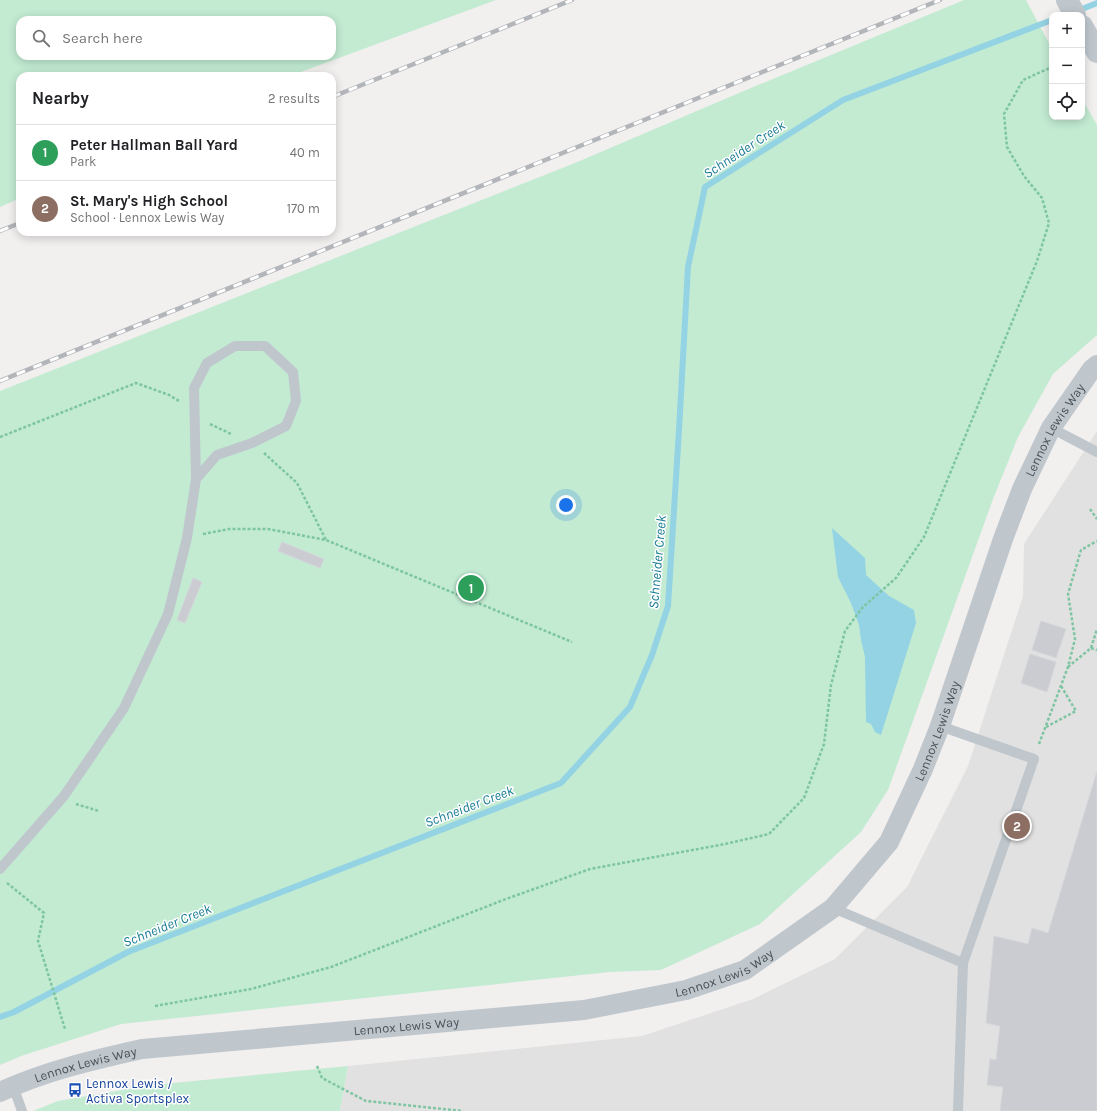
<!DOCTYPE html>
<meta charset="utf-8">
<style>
body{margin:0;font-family:Karla,sans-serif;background:#f2f2f2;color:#202124}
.controls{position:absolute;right:12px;top:12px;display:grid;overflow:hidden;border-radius:8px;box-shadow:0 2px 10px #0003}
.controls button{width:36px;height:36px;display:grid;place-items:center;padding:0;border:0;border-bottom:1px solid #e0e0e0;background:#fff;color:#202124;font:20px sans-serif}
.you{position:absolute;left:566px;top:505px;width:14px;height:14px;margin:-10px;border:3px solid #fff;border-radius:50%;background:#1a73e8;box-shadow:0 0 0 6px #1a73e833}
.badge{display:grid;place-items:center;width:26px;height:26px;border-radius:50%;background:#0b8043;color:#fff;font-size:13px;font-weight:700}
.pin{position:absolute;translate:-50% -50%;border:2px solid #fff;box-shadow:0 1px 4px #0006}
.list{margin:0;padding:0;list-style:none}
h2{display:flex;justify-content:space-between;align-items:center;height:52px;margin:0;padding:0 16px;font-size:17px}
h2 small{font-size:13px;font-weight:400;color:#757577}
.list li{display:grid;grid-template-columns:26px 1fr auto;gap:12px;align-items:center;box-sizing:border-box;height:56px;padding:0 16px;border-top:1px solid #e0e0e0}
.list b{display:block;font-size:15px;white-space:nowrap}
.list p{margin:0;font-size:13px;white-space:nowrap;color:#757577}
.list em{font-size:13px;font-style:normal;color:#757577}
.icon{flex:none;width:22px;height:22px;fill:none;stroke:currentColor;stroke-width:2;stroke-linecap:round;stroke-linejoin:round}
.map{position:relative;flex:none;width:1097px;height:1111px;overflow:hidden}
.search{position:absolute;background:#fff;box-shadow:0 2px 10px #0003;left:16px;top:16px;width:320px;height:44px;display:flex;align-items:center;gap:10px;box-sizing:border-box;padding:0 14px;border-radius:12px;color:#757577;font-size:15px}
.panel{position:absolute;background:#fff;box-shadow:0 2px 10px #0003;left:16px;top:72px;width:320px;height:164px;border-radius:12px}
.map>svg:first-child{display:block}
</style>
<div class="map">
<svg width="1097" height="1111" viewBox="0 0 1097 1111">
<rect width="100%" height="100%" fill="#f2efef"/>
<!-- education -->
<path fill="#e2e1e1" d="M1097,431V1111H340L348,1066L642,1036L753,999L835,959L907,887L968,766L1023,596L1024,544Z"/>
<!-- green -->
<path fill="#c2ebd2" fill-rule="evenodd" d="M0,0H496L290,76H20V198L0,207ZM20,20H332V56H20Z
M964,0H1026L1052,49V117H1082V99L1097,125V335L1053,374L1018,437L993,499L888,790L861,832L760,924L661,970L610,972L121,1024L21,1056L0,1065V391L575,163L746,90Z
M348,1066L340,1111H33L58,1101L152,1085Z"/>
<!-- water -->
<path fill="#94d3e3" d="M832,528L865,558L866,575L889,596L914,610L916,623L881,735L875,732L871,724L866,722L865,657L861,640L859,625L851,603L838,577Z"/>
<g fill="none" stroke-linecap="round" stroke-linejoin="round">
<!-- stream -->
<path stroke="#94d3e3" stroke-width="6" d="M1077,11L1097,3
M0,1017L14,1012L128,952L561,783L630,707L652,655L668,606L679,430L688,267L705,187L843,100L1052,20"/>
</g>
<!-- building -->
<path fill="#caccd1" stroke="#d4d6da" d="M282,542L324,559L320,568L278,551Z
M193,578L202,582L185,623L177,620Z
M1041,621L1066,629L1056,658L1032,650Z
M1030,654L1056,662L1047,692L1021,683Z
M1097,771V1111H1000L1003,1087L987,1085L990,1059L996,1060L1000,1026L986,1023L994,936L1028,944L1032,928L1048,933Z"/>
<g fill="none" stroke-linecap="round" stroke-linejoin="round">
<!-- path -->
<path stroke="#7ec5a2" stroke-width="2.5" stroke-dasharray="3 2" stroke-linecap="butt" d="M210,424L231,434
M0,437L136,383L169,395L179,401
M264,453L297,483L326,540
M1090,509L1097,519
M203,534L229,529H268L326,540L572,642
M1091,648L1097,650
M1068,667L1091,648L1097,629
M1046,727L1076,711L1061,686
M1039,744L1068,667L1075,639L1068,594L1081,550L1097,541
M76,804L99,811
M7,883L44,913L38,941L65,1029
M155,1006L251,989L331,967L506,899L590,869L725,844L769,834L804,798L824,744L831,685L845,631L863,607L896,578L924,537L1037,261L1049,223L1042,198L1024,176L1007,147L1004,114L1023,80L1052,67
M317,1066L322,1078L366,1101L463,1111"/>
<!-- service -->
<path stroke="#bfc7cd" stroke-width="10" d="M1051,428L1097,452
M940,726L1034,759L963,963L958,1111
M0,869L64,796L124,708L168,614L187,538L196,479L194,388L207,363L235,346H265L293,372L296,401L286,426L252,443L217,455L196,479
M833,908L963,963
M13,1086L22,1111"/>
<!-- minor -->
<path stroke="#bfc7cd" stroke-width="20" id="s1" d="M0,1092C45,1071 93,1060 142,1049L584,1010L686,990L745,970L833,908L889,842L923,769L940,726L1003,539L1022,489L1051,428L1092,369L1097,365"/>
<!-- tertiary -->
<path stroke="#bfc7cd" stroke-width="22" d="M1067,0L1075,15"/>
<defs>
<path id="rail" d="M332,97L572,0
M0,231L20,223
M0,381L940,0"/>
</defs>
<!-- rail casing -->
<use href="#rail" stroke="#b2b5b9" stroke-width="4.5"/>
<!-- rail -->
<use href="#rail" stroke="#fff" stroke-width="3" stroke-dasharray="9" stroke-linecap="butt"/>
<!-- tertiary-bridge -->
<path stroke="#bfc7cd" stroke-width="22" d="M1082,26L1097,52"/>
</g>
<!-- icons -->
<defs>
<symbol id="bus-bare" viewBox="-9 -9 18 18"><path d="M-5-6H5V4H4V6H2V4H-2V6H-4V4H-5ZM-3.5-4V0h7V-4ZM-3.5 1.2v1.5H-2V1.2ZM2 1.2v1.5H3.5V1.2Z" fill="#1a4fb4" stroke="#fff" stroke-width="2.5" paint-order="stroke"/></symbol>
</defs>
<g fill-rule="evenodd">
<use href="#bus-bare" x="65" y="1080" width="20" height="20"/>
</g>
<g text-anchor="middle" stroke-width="3" stroke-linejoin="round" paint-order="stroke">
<!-- street labels -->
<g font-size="13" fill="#49535b" stroke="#fff">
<text dy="5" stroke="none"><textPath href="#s1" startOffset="1398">Lennox Lewis Way</textPath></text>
<text dy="5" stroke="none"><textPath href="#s1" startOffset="1074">Lennox Lewis Way</textPath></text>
<text dy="5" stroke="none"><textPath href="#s1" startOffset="738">Lennox Lewis Way</textPath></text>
<text dy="5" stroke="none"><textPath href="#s1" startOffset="414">Lennox Lewis Way</textPath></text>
<text dy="5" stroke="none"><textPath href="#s1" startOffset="90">Lennox Lewis Way</textPath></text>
</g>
<!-- transit labels -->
<g font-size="13" fill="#164399" stroke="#fff" text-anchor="start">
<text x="86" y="1088">Lennox Lewis /<tspan x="86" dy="15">Activa Sportsplex</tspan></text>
</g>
<!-- water labels -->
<g font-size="14" font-style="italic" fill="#1a7c95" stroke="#fff">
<text transform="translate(744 149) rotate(-33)" y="5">Schneider Creek</text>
<text transform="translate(657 562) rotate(-85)" y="5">Schneider Creek</text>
<text transform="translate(469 806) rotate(-21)" y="5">Schneider Creek</text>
<text transform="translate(167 925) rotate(-22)" y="5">Schneider Creek</text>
</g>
</g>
</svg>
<div class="controls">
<button>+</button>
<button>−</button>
<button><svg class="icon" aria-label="locate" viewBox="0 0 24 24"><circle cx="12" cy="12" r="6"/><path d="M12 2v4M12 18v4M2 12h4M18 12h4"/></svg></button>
</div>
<div class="you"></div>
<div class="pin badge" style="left:471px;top:588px;background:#2e9e5b">1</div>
<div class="pin badge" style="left:1017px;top:826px;background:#8d6e63">2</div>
<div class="search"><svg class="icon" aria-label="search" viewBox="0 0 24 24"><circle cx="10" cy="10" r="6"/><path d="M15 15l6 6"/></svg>Search here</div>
<section class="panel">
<h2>Nearby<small>2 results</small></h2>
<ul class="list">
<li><span class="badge" style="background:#2e9e5b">1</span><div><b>Peter Hallman Ball Yard</b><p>Park</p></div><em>40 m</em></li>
<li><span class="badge" style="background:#8d6e63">2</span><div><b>St. Mary's High School</b><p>School · Lennox Lewis Way</p></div><em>170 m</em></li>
</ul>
</section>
</div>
